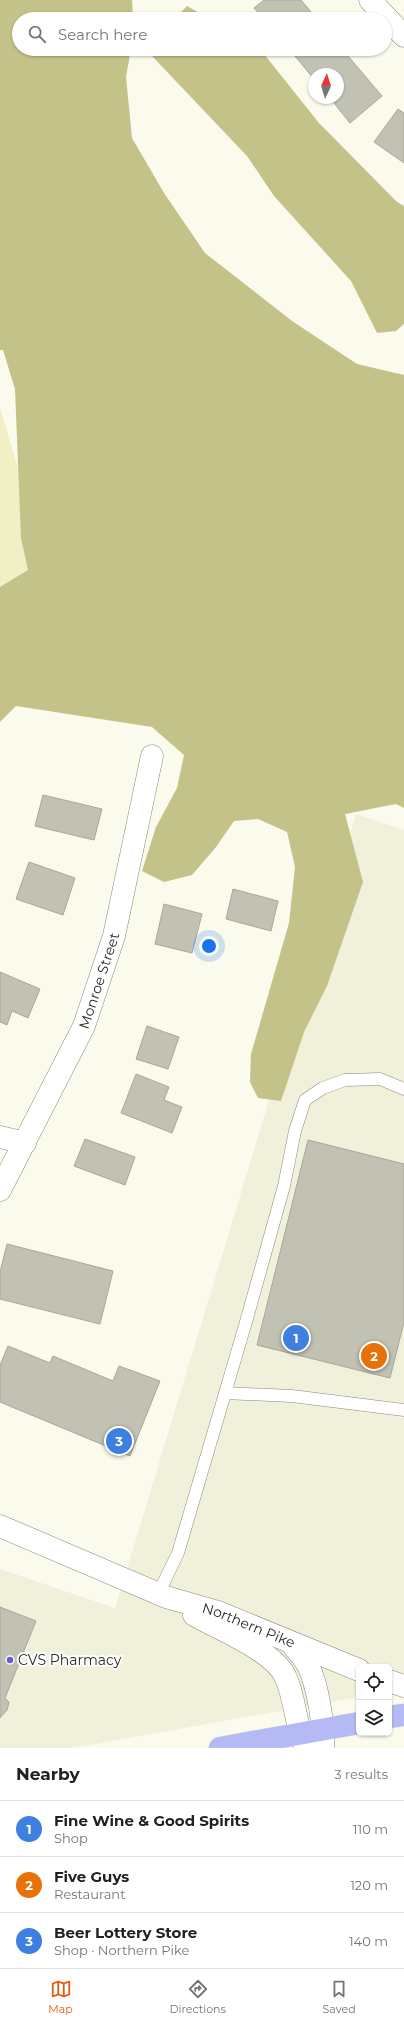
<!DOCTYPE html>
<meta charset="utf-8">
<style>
body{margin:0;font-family:Montserrat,sans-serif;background:#f2f2f2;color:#202124}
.controls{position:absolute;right:12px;bottom:12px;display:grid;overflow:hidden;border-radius:6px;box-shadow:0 1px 3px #0004}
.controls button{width:36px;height:36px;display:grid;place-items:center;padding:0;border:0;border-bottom:1px solid #e0e0e0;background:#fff;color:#202124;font:20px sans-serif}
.compass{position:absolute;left:308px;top:68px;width:36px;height:36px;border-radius:50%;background:#fff;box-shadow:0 1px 3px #0004;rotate:4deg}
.you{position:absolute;left:209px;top:946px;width:14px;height:14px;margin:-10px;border:3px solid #fff;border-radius:50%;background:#1a73e8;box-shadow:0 0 0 6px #1a73e833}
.badge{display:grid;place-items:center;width:26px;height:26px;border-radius:50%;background:#ea580c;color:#fff;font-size:13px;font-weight:700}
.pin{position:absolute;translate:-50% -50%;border:2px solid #fff;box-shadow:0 1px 4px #0006}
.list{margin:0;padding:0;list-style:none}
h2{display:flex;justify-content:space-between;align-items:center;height:52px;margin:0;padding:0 16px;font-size:17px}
h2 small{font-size:13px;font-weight:400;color:#757577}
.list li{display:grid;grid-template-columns:26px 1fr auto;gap:12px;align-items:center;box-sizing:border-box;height:56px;padding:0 16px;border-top:1px solid #e0e0e0}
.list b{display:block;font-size:15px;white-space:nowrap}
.list p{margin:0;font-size:13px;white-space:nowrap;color:#757577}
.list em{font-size:13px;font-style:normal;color:#757577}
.icon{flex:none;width:22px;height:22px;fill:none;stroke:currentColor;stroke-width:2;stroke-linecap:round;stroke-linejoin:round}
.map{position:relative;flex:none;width:404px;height:1748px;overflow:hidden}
.search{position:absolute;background:#fff;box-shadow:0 1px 3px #0004;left:12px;right:12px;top:12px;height:44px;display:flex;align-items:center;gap:10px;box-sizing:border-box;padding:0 14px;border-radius:22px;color:#757577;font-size:15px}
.sheet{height:220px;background:#fff}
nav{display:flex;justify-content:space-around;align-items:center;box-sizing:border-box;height:56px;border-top:1px solid #e0e0e0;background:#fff;font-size:11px;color:#757577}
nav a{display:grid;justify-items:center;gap:2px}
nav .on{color:#ea580c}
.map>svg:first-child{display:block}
</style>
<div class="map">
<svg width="404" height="1748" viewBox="0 0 404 1748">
<rect width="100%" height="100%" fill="#fbfbed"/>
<!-- built -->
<path fill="#f0f0db" d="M356,814L404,830V1689L389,1692V1667H359V1697L72,1748H0V1569L115,1608Z"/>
<!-- green -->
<path fill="#f0efc6" d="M0,408L50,575L0,600Z"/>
<!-- forest -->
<path fill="#c3c288" d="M0,0H132L133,19H19V49H131L126,77L132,138L164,193L205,253L292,321L357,364L404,375V808L396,804L345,814L363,882L327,986L304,1032L281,1101L258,1098L250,1082L251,1054L289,923L295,867L287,832L258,819L234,821L216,847L192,875L164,882L142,871L156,827L177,788L184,755L152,727L16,706L0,722V587L28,570L21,538L15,389L3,350H0Z
M187,6L210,19H174Z
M156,49H260L319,123L397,202L404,206V324L396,331L377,333L351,281L274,196L247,156L152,56Z"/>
<!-- building -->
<path fill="#c1c1b4" stroke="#a7a79a" d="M264,0H301L317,19H264L254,8Z
M289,49H342L382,96L350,123L330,98H338V74H314V79Z
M398,109L404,113V163L374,142Z
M43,795L102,809L94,840L35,826Z
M29,862L75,878L63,915L16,899Z
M233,889L278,901L271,931L226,919Z
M164,904L202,914L192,953L155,944Z
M0,972L40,989L28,1018L12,1011L7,1025L0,1022Z
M147,1026L179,1037L168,1069L136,1059Z
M136,1074L169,1087L164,1100L182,1107L172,1133L121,1113Z
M85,1139L135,1157L125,1185L74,1166Z
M308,1140L404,1164V1322L390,1378L257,1345Z
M7,1244L113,1271L100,1324L0,1299V1272Z
M8,1346L50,1363L53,1356L113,1381L119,1366L160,1381L130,1456L0,1402V1365Z
M0,1607L36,1621L5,1698L9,1702L7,1710L0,1718Z"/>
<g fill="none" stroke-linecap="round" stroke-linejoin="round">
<defs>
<path id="service" d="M225,1393L292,1396L404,1410
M158,1594L178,1553L246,1322L284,1186L295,1131L305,1100L323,1088L345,1080L380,1079L404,1089"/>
<g id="minor">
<path d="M370,0L404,36"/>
<path d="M0,1137L25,1143"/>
<path id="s1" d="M0,1190L84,1026L114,936L152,756"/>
</g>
<g id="secondary">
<path id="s2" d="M0,1526L166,1597L218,1612L359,1670"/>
<path d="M194,1615C220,1630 275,1651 286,1678C296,1701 295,1726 306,1748"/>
<path d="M291,1643C297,1650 303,1657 308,1665C318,1686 324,1725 323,1748"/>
<path d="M389,1681L404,1686"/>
</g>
<path id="trunk" d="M389,1717L404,1715
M220,1748L359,1723"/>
</defs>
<!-- service casing -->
<use href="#service" stroke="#89897d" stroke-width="13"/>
<!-- minor casing -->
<use href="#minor" stroke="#89897d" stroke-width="23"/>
<!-- secondary casing -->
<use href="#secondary" stroke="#89897d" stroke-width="23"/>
<!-- trunk casing -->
<use href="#trunk" stroke="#dddddc" stroke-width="23"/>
<!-- service -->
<use href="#service" stroke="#fff" stroke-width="12"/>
<!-- minor -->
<use href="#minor" stroke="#fff" stroke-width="22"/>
<!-- secondary -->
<use href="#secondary" stroke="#fff" stroke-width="22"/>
<!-- trunk -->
<use href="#trunk" stroke="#b6baf4" stroke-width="22"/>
</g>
<!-- markers -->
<circle fill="#625cd5" stroke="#fff" stroke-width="1.5" cx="10" cy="1660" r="4"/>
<g text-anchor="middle" stroke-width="4" stroke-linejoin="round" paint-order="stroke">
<!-- street labels -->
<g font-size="14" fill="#2a2a25" stroke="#fff">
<text dy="5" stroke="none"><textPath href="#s1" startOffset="232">Monroe Street</textPath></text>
<text dy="5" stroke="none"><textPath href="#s2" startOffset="268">Northern Pike</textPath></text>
</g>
<!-- poi labels -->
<g font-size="14" fill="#2a2a25" stroke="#fff" text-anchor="start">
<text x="18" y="1665">CVS Pharmacy</text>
</g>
</g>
</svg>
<div class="controls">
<button><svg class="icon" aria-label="locate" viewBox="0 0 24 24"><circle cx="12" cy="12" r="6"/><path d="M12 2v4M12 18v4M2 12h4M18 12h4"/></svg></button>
<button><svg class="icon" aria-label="layers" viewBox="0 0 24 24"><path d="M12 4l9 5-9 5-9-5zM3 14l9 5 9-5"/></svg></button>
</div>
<svg class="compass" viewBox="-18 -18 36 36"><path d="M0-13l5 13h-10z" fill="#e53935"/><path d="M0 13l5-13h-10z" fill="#757577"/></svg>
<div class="you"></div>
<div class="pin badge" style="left:296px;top:1338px;background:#3f7fe0">1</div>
<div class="pin badge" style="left:374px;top:1356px;background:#e8710a">2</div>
<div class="pin badge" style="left:119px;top:1441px;background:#3f7fe0">3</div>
<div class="search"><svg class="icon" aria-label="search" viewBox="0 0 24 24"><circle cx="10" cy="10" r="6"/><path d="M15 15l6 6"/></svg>Search here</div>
</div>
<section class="sheet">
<h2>Nearby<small>3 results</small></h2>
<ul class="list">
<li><span class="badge" style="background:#3f7fe0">1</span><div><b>Fine Wine &amp; Good Spirits</b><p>Shop</p></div><em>110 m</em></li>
<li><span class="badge" style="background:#e8710a">2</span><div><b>Five Guys</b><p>Restaurant</p></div><em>120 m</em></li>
<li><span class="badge" style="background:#3f7fe0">3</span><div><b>Beer Lottery Store</b><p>Shop · Northern Pike</p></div><em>140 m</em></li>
</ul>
</section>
<nav>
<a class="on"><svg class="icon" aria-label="map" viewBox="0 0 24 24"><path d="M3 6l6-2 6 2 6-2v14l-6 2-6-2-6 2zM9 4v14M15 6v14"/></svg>Map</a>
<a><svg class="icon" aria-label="directions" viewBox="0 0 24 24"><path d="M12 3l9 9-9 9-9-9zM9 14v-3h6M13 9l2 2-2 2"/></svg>Directions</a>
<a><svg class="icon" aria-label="saved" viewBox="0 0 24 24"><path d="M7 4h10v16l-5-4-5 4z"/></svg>Saved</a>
</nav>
